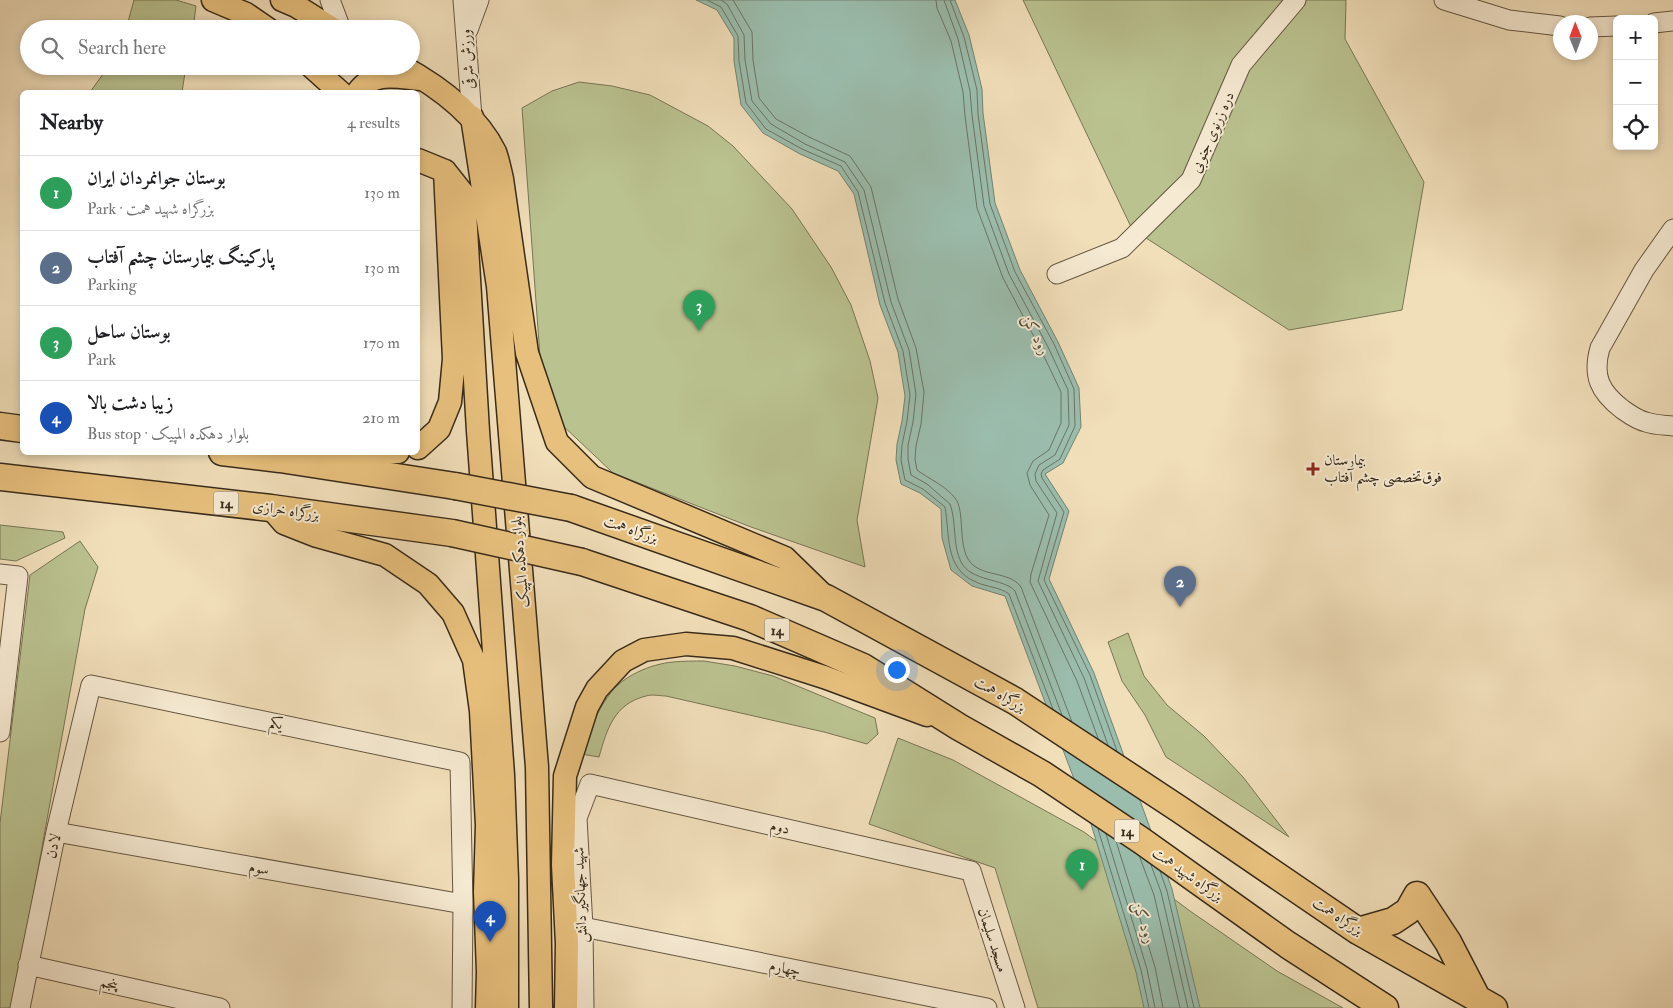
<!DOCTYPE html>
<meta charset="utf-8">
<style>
body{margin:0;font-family:"IM FELL Double Pica",Amiri,serif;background:#f2f2f2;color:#202124}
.controls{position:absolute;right:15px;top:15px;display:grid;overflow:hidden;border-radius:8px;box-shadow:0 2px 8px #0003}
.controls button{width:45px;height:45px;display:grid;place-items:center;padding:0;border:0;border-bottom:1px solid #e0e0e0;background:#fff;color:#202124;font:25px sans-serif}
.compass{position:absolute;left:1553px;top:15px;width:45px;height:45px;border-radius:50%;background:#fff;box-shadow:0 2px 8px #0003;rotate:359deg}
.you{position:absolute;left:896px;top:669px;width:18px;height:18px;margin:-12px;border:4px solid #fff;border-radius:50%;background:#1a73e8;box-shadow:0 0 0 8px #1a73e833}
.badge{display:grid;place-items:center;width:32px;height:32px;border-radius:50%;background:#d93025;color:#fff;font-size:16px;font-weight:700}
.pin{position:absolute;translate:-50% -41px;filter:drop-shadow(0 1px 2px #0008)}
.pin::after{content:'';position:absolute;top:26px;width:18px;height:15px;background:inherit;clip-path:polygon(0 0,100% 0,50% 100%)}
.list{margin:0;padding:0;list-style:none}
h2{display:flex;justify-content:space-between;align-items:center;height:65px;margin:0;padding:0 20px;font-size:21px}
h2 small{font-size:16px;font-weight:400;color:#757577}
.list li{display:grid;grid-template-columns:32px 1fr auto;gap:15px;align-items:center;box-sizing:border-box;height:75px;padding:0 20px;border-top:1px solid #e0e0e0}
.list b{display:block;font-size:19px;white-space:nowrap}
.list p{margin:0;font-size:16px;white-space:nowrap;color:#757577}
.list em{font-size:16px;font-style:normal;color:#757577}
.icon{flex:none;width:28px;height:28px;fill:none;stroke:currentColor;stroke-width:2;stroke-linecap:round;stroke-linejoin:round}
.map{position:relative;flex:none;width:1673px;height:1008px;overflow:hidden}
.search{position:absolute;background:#fff;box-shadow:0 2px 8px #0003;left:20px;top:20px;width:400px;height:55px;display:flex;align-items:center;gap:12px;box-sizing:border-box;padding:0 18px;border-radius:28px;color:#757577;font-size:19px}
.panel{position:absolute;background:#fff;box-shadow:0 2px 8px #0003;left:20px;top:90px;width:400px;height:365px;border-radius:8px}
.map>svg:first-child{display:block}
</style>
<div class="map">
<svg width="1673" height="1008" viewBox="0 0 1673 1008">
<rect width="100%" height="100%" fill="#f1dfba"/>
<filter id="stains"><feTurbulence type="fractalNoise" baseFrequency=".004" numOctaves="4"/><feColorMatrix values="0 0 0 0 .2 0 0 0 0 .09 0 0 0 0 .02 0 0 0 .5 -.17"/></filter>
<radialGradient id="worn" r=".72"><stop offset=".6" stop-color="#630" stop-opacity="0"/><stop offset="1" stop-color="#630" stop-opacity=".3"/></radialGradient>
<!-- green -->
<path fill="#bac290" stroke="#797655" d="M134,0H176L196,6L193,29H126Z
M1023,0H1346L1345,39L1424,182L1402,310L1289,330L1132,229Z
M109,66H186L182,92H90Z
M579,82L612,86L650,95L708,126L733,146L792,209L831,267L851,305L870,361L878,398L857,520L865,567L751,527L613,473L559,422L540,357L522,108L552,91Z
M0,525L63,532L65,538L16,561L0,559Z
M80,541L98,567L85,609L13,1008H0V823L30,575Z
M1128,633L1144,676L1167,705L1204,736L1243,777L1289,837L1166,757L1145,715L1122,681L1108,642Z
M704,661L735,666L773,676L875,718L878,734L867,744L824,732L666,696C660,696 652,694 646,696C614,704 607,729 599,757L581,754C589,734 596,712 609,695C622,676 651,664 673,662C683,661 694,661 704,661Z
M898,738L953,760L1084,832L1190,911L1277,971L1343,1008H1038L995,868L869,824Z"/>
<!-- water -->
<path fill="#9bbdad" stroke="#738372" d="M696,0H955L969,35L982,89L983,113L995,203L1020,270L1058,342L1079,388L1081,427L1063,463L1045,474L1069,511L1049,579L1094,673L1172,889L1200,1008H1144L1136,972L1091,824L1005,596L972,586L951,570L942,538L941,509L920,493L901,484L896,460L897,444L902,421L905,396L898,352L880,305L854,194L838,171L800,154L763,133L741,105L734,61V38L717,10Z"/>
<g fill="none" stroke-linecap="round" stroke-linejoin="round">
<!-- shore -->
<path stroke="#6a7464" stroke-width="1" d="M707,0L721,7L738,36L739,61L746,103L766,129L802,149L841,166L858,192L885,303L903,351L910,395L907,421L902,445L901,460L905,480L923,489L945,507C950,534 944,569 976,582C986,587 1000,587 1009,594L1053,709
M721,0L727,4L744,35L745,60L752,101L771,124L805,144L845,162L864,190L891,302L909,350L916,394L913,422L908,445V459L911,475L927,484L950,504C957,523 952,544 961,562C971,582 1004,578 1015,591L1062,715
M733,0L752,32L753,60L759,98L776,119L809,137L850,156L871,187L898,299L916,348L924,392L921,424L916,446L915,459L917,470C929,479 946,486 955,498C965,510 958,542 968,559C979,578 1009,570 1021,587L1072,722
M936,0L937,8L951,41L963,92L965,116L977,208L1003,278L1041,350L1061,392V423L1049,450L1033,461L1027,473L1030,485L1049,515L1031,574L1030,582L1077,681L1098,738
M944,0L958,39L970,91L972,115L984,206L1009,274L1048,347L1068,390L1069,425L1055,455L1039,465L1035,474L1036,481L1057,513L1038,581L1084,678L1108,745
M950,0L964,37L977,90L978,114L990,204L1015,272L1054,344L1074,389L1075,426L1060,459L1043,470L1041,474L1042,478L1064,512L1044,580L1090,675L1117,751
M1098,829L1141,970L1149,1008
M1106,834L1147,969L1155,1008
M1116,841L1155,967L1163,1008
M1140,858L1154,895L1180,1008
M1151,865L1161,892L1188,1008
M1160,871L1167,891L1194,1008"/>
<defs>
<path id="minor" d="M330,0L341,29
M463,0L472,117
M1444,0L1509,20L1560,26
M1654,23L1673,21
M1590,27L1617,26
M468,30L479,0
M1673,229L1644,270L1600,348C1592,376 1600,392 1622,409C1629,414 1637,420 1646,422C1654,425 1664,425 1673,426
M1057,274L1122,248L1191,180L1241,65L1296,0
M0,574L18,576L0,732
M56,832L463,904
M583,927L987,1008
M28,965L220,1008
M20,1008L56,832L91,685L460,762L463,904L462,1008
M584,1008L583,927L577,818L590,784L971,871L1015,1008"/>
<path id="major" d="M213,0L246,14L268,29
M282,0L296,6L333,29
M311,66L340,92
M401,66C438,86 476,114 495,152C498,160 500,170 502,179L527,353L557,442L592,477L785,558L826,598
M358,92C374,70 396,77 420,79
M472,117L498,286L537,767L541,1008
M418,160L445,171L464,195L478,431L503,775L507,879V1008
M418,448L439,429L450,402L454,359L445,171
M305,457L339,454L398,452
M271,508L284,523L317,536L385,555L428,584L453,613L474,660L481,711L487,825L485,892L488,972L487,1008
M566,1008L567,944L563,865L565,776L587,707L597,689L623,661L644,650L686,644L733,648L824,677L927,715"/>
<path id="highway" d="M0,426L22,429
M222,452L280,459L455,486
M0,477L271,508L452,533
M571,508L826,598L1015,701L1179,809L1358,931L1494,1008
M582,562L750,618L863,667L959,727L1042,774L1142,841L1288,945L1385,1008
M1358,931L1393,921L1408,911L1417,895L1448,942L1477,998"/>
</defs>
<!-- minor casing -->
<use href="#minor" stroke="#665842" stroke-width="21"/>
<!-- major casing -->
<use href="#major" stroke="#382b1a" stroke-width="25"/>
<!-- highway casing -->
<use href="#highway" stroke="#382b1a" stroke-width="29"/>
<!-- minor -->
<use href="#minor" stroke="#f6ead2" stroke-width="19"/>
<!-- major -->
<use href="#major" stroke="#e8c07d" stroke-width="22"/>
<!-- highway -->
<use href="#highway" stroke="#e8c07d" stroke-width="26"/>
<defs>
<path id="highway-bridge" d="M455,486L571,508
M452,533L582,562"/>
</defs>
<!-- highway-bridge casing -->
<use href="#highway-bridge" stroke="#382b1a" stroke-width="29" stroke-linecap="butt"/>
<!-- highway-bridge -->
<use href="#highway-bridge" stroke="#e8c07d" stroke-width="26"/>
</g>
<!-- markers -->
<path fill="#8f2418" stroke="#f6ead2" stroke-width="2" d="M1310.5 461.5h5v5h5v5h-5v5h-5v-5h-5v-5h5z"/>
<g text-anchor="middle" stroke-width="4" stroke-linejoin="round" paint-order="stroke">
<!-- shield labels -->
<g fill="#f6ead2" stroke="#716451" stroke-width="1">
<rect x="213.5" y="491.5" width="25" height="23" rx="4"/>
<rect x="764.5" y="618.5" width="25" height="23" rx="4"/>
<rect x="1114.5" y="819.5" width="25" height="23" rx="4"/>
</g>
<g font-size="14" font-weight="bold" fill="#382b1a">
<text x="226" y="508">14</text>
<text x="777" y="635">14</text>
<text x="1127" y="836">14</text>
</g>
<!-- street labels -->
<g font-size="15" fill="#382b1a" stroke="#f6ead2">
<text transform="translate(467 59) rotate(-94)" y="5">ورزش شرقی</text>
<text transform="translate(1212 132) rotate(-66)" y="5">دره زرنوی جنوبی</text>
<text transform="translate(286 510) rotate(8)" y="5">بزرگراه خرازی</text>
<text transform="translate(631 529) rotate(19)" y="5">بزرگراه همت</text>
<text transform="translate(520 562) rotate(-95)" y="5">بلوار دهکده المپیک</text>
<text transform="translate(1000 694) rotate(30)" y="5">بزرگراه همت</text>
<text transform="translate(276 723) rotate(12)" y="5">یکم</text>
<text transform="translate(780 827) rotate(13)" y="5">دوم</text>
<text transform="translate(53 846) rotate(-78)" y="5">لادن</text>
<text transform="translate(259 868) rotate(10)" y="5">سوم</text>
<text transform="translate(1188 874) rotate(35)" y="5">بزرگراه شهید همت</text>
<text transform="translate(580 895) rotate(-92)" y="5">شهید جهانگیر دانش</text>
<text transform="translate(1338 916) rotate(33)" y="5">بزرگراه همت</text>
<text transform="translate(993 940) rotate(72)" y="5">مسجد سلیمان</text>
<text transform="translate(785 968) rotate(11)" y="5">چهارم</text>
<text transform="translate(109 983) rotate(12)" y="5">پنجم</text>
</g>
<!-- poi labels -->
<g font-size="15" fill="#382b1a" stroke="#f6ead2" text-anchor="start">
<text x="1324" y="465">بیمارستان<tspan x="1324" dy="17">فوق‌تخصصی چشم آفتاب</tspan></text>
</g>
<!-- water labels -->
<g font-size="16" font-style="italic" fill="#51503f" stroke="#f6ead2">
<text transform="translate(1037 334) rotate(64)" y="6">رود کن</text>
<text transform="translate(1145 922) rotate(72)" y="6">رود کن</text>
</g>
</g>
<rect width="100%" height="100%" filter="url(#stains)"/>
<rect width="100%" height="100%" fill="url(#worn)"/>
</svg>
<div class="controls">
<button>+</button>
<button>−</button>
<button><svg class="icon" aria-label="locate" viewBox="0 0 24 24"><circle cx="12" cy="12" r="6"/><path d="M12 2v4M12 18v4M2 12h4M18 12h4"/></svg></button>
</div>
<svg class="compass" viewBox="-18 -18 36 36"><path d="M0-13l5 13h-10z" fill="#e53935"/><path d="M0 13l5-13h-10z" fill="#757577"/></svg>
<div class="you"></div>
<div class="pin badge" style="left:1082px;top:890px;background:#2e9e5b">1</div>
<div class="pin badge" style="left:1180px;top:607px;background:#5c6f8a">2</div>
<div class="pin badge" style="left:699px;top:331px;background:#2e9e5b">3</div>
<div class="pin badge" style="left:490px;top:942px;background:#1a4fb4">4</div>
<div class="search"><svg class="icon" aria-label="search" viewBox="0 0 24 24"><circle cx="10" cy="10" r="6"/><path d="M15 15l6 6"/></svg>Search here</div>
<section class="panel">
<h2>Nearby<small>4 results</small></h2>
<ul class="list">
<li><span class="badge" style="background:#2e9e5b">1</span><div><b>بوستان جوانمردان ایران</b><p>Park · بزرگراه شهید همت</p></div><em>130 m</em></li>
<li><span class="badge" style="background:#5c6f8a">2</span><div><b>پاركينگ بيمارستان چشم آفتاب</b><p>Parking</p></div><em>130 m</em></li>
<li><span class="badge" style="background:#2e9e5b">3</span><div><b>بوستان ساحل</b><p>Park</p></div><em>170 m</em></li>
<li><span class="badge" style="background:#1a4fb4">4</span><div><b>زیبا دشت بالا</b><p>Bus stop · بلوار دهکده المپیک</p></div><em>210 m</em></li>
</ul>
</section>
</div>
